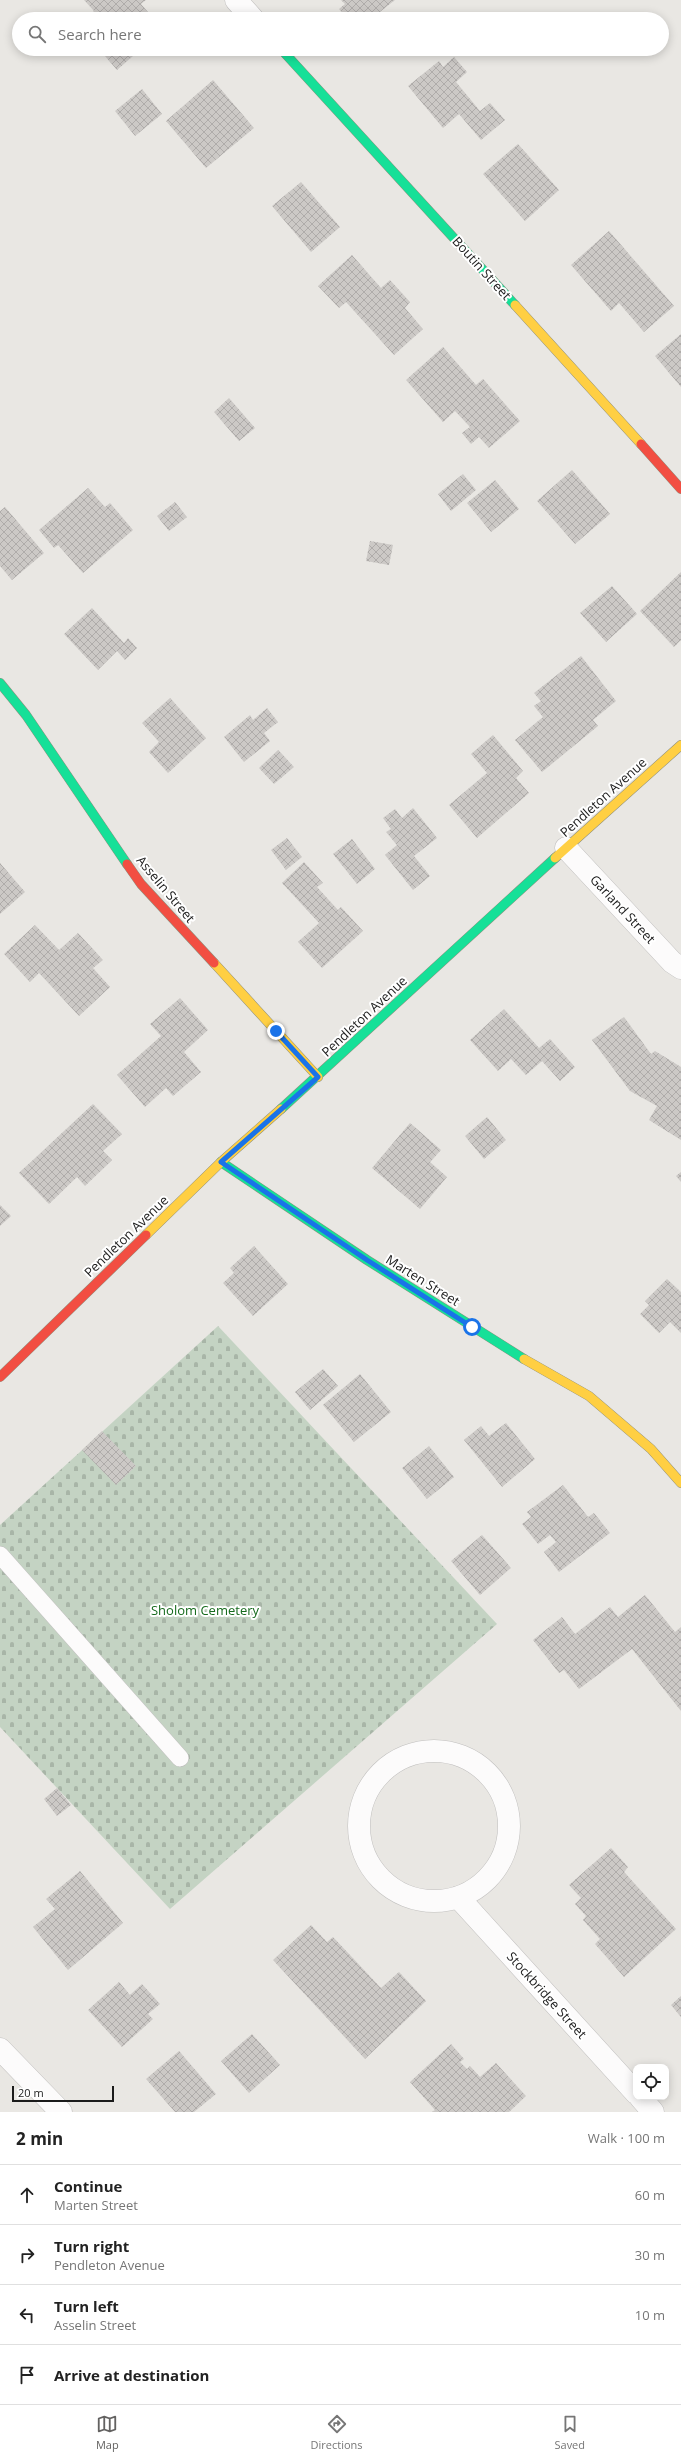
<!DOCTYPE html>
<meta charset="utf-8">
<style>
body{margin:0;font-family:"Open Sans",sans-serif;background:#f2f2f2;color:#222}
.controls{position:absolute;right:12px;bottom:12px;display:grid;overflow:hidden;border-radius:8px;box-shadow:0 2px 10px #0003}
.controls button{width:36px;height:36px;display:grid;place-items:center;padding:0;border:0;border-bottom:1px solid #e0e0e0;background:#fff;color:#222;font:20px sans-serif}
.scale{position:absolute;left:12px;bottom:10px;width:102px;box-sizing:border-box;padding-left:4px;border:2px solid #1b1b1b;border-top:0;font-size:11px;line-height:14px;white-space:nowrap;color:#1b1b1b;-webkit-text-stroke:3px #fff;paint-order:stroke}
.stop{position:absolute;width:12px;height:12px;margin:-9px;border:3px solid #1a73e8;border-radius:50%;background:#fff}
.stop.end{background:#1a73e8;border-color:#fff;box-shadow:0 1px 4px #0008}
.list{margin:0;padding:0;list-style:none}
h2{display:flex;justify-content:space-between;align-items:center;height:52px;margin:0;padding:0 16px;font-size:17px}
h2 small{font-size:13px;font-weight:400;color:#767676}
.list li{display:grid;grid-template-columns:26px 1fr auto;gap:12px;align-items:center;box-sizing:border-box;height:60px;padding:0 16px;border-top:1px solid #e0e0e0}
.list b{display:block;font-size:15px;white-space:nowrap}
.list p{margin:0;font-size:13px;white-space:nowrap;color:#767676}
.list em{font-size:13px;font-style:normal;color:#767676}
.icon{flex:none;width:22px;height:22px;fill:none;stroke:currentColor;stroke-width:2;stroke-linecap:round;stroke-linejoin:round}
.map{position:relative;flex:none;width:681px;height:2112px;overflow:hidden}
.search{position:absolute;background:#fff;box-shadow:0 2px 10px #0003;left:12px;right:12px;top:12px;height:44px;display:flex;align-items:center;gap:10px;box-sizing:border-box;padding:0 14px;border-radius:22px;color:#767676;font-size:15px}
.sheet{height:292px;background:#fff}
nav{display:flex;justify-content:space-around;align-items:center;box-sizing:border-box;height:56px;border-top:1px solid #e0e0e0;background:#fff;font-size:11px;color:#767676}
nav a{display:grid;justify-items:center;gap:2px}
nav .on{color:#636261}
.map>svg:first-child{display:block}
</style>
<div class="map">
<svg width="681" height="2112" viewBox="0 0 681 2112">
<defs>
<pattern id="cemetery-stones" width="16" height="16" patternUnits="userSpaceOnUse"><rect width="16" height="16" fill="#c4d3c3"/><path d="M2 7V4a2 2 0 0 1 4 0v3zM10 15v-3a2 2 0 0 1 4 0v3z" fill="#a8b5a7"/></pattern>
<pattern id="building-cross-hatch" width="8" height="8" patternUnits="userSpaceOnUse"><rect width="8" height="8" fill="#ccc9c6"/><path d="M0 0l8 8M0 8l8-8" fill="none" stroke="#afacaa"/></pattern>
</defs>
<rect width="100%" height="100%" fill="#e9e7e3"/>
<!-- cemetery -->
<path fill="url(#cemetery-stones)" d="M218,1326L497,1624L170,1909L0,1727V1525Z"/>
<!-- building -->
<path fill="url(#building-cross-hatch)" d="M84,0H146L141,4L154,19H85L94,11Z
M341,0H395L371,19H347L339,9L345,4Z
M99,49H141L117,70Z
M454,57L467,72L456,82L480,111L490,103L505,120L481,140L459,114L443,128L408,86L439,61L443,67Z
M213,80L254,128L206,168L166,121Z
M142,89L162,114L135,136L115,111Z
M518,144L559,190L525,221L483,174Z
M301,182L340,227L311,252L272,206Z
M609,231L674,306L644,332L619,303L611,311L571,265Z
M352,255L381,288L390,280L410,302L405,308L423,329L394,355L346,302L339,308L318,286Z
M681,334V387L655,356Z
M443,347L476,385L483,379L520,421L489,448L479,437L471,444L462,433L470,427L455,411L443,422L406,380Z
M229,398L255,428L239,441L214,412Z
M572,470L610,514L575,544L537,501Z
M463,474L476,490L451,511L438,494Z
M495,480L519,509L491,532L467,503Z
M88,488L105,507L110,503L133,530L83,573L58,545L54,548L39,530Z
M175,502L187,517L169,531L157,516Z
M5,507L44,553L12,580L0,566V511Z
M370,541L393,545L389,565L366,561Z
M681,572V640L674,647L640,611Z
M612,586L637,614L606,642L580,613Z
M92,608L124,643L128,638L137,648L125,660L117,651L98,670L64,634Z
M581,656L616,701L593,720L598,726L542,772L515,740L543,717L534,706L541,701L534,693Z
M170,698L206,738L168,773L149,752L159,742L142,723Z
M267,708L278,722L264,733L270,741L244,762L224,737L250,715L253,720Z
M493,735L523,771L516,778L529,793L477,838L449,805L487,773L471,754Z
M278,750L294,767L274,784L259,768Z
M413,808L437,838L414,856L430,876L413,890L385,855L397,845L386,832L391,829L383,818L395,809L402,818Z
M287,838L302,857L286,870L271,850Z
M352,839L375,869L357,884L333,854Z
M304,862L323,883L317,887L338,910L341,907L363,931L322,968L298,942L319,923L282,883Z
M0,863L25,892L0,914Z
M35,925L59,950L78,933L103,960L93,968L110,987L79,1016L39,973L30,982L4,954Z
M180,998L208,1030L184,1052L201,1072L173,1096L166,1088L145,1107L117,1075L161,1036L150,1024Z
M504,1009L539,1048L550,1039L575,1067L560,1081L542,1061L526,1075L511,1059L498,1071L470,1040Z
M624,1017L651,1054L655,1051L681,1067V1140L649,1120L657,1106L630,1091L592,1040Z
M93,1104L122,1134L103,1151L112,1160L85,1186L77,1177L49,1204L19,1173Z
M487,1117L506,1140L484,1159L465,1136Z
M410,1123L441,1150L430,1162L447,1177L420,1209L372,1168Z
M681,1172V1182L676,1176Z
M0,1205L11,1216L0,1226Z
M254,1246L288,1284L253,1316L223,1283L234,1273L230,1268Z
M667,1279L681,1292V1333L670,1322L659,1333L640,1314L649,1305L645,1301Z
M323,1369L338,1386L310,1410L295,1392Z
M360,1374L391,1412L354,1442L323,1405Z
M506,1423L535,1459L502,1487L464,1440L481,1426L489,1436Z
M102,1431L136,1466L116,1485L82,1450Z
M429,1446L454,1477L427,1499L402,1468Z
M563,1485L588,1517L594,1513L610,1533L559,1572L544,1552L556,1542L550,1535L538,1544L522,1524L531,1517L527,1512Z
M482,1535L511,1568L480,1595L451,1561Z
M645,1595L675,1632L681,1627V1711L632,1649L579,1689L564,1670L559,1673L533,1640L562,1617L575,1634L610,1607L618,1617Z
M57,1788L71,1805L57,1816L44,1799Z
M611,1848L628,1867L624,1872L676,1929L624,1977L595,1944L600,1939L583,1920L586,1916L575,1904L581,1898L569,1885Z
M80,1871L123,1923L68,1970L33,1927L55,1909L46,1899Z
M311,1925L327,1942L333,1937L381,1988L399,1972L426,2001L365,2059L273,1960Z
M119,1982L130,1995L142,1984L160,2004L148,2014L153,2019L122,2047L88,2010Z
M681,1996V2017L671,2005Z
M252,2034L280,2065L249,2093L221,2061Z
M451,2044L464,2059L460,2062L467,2069L470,2066L480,2077L496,2063L526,2096L509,2112H432L435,2110L410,2082Z
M179,2051L216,2094L194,2112H175L146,2079Z"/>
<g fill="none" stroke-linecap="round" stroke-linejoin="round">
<defs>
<path id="lane" d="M0,1555L180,1758"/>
<path id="street" d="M236,0L253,19
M566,848L672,962L681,968
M359 1826a75 75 0 1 1 150 0a75 75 0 1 1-150 0Z
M458,1897L636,2093
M0,2049L61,2112
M640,2097L653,2112"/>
<path id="fast" d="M281,49L515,305
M0,683L26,715L127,864
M281,1109L555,858
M221,1162L367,1260L524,1359"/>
<path id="slow" d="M515,305L641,444
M555,858L681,745
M214,963L318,1077
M146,1235L221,1162L281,1109
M524,1359L589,1396L651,1449L681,1483"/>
<path id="jam" d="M641,444L681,489
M127,864L141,884L214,963
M0,1377L146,1235"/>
</defs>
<!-- lane casing -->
<use href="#lane" stroke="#c0bfbe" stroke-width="18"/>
<!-- street casing -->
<use href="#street" stroke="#c0bfbe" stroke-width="23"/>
<!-- fast casing -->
<use href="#fast" stroke="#8f907e" stroke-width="10"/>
<!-- slow casing -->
<use href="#slow" stroke="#8f907e" stroke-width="10"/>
<!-- jam casing -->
<use href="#jam" stroke="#8f907e" stroke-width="10"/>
<!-- lane -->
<use href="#lane" stroke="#fcfbfb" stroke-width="17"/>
<!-- street -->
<use href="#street" stroke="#fcfbfb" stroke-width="22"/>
<!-- fast -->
<use href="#fast" stroke="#16e098" stroke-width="9"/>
<!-- slow -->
<use href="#slow" stroke="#ffcf43" stroke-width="9"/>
<!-- jam -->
<use href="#jam" stroke="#f24e42" stroke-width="9"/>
</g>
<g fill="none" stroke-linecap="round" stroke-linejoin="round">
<!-- route -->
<path stroke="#1a73e8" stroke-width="5" d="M276,1031L318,1077L221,1162L367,1260L472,1327"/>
</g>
<g text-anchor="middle" stroke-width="4" stroke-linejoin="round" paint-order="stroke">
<!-- street labels -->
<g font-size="13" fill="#1b1b1b" stroke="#fff">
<text transform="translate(482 268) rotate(48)" y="5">Boutin Street</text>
<text transform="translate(603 797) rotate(-42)" y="5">Pendleton Avenue</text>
<text transform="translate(166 889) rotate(50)" y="5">Asselin Street</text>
<text transform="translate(623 909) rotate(47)" y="5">Garland Street</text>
<text transform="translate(364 1016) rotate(-43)" y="5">Pendleton Avenue</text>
<text transform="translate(126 1236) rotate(-44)" y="5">Pendleton Avenue</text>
<text transform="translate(423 1280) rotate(32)" y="5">Marten Street</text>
<text transform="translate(547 1995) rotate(48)" y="5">Stockbridge Street</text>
</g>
<!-- park labels -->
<g font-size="13" fill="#166b1d" stroke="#fff">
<text x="205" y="1615">Sholom Cemetery</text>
</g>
</g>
</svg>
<div class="controls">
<button><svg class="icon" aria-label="locate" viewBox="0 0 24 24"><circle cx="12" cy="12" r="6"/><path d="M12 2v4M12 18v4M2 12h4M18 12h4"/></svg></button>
</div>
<div class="scale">20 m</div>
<div class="stop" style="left:472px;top:1327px"></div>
<div class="stop end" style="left:276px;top:1031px"></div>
<div class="search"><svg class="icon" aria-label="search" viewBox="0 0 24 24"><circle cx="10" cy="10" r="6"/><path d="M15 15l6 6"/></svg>Search here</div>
</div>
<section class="sheet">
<h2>2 min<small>Walk · 100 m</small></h2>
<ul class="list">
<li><svg class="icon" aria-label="ahead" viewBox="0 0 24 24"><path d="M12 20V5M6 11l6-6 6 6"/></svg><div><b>Continue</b><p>Marten Street</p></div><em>60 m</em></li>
<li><svg class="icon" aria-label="right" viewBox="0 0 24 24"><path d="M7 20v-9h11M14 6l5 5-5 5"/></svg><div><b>Turn right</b><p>Pendleton Avenue</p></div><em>30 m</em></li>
<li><svg class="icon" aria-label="left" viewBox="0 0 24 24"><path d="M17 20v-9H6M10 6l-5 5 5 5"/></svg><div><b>Turn left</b><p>Asselin Street</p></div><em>10 m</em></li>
<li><svg class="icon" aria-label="arrive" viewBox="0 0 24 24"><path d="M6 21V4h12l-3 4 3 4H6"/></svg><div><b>Arrive at destination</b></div></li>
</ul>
</section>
<nav>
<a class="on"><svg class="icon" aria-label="map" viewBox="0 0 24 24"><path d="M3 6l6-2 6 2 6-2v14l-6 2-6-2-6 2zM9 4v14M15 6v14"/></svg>Map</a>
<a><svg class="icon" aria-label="directions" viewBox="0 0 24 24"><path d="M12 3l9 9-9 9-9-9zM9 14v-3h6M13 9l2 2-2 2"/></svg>Directions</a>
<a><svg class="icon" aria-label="saved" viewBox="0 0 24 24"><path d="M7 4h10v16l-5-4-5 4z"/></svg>Saved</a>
</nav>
